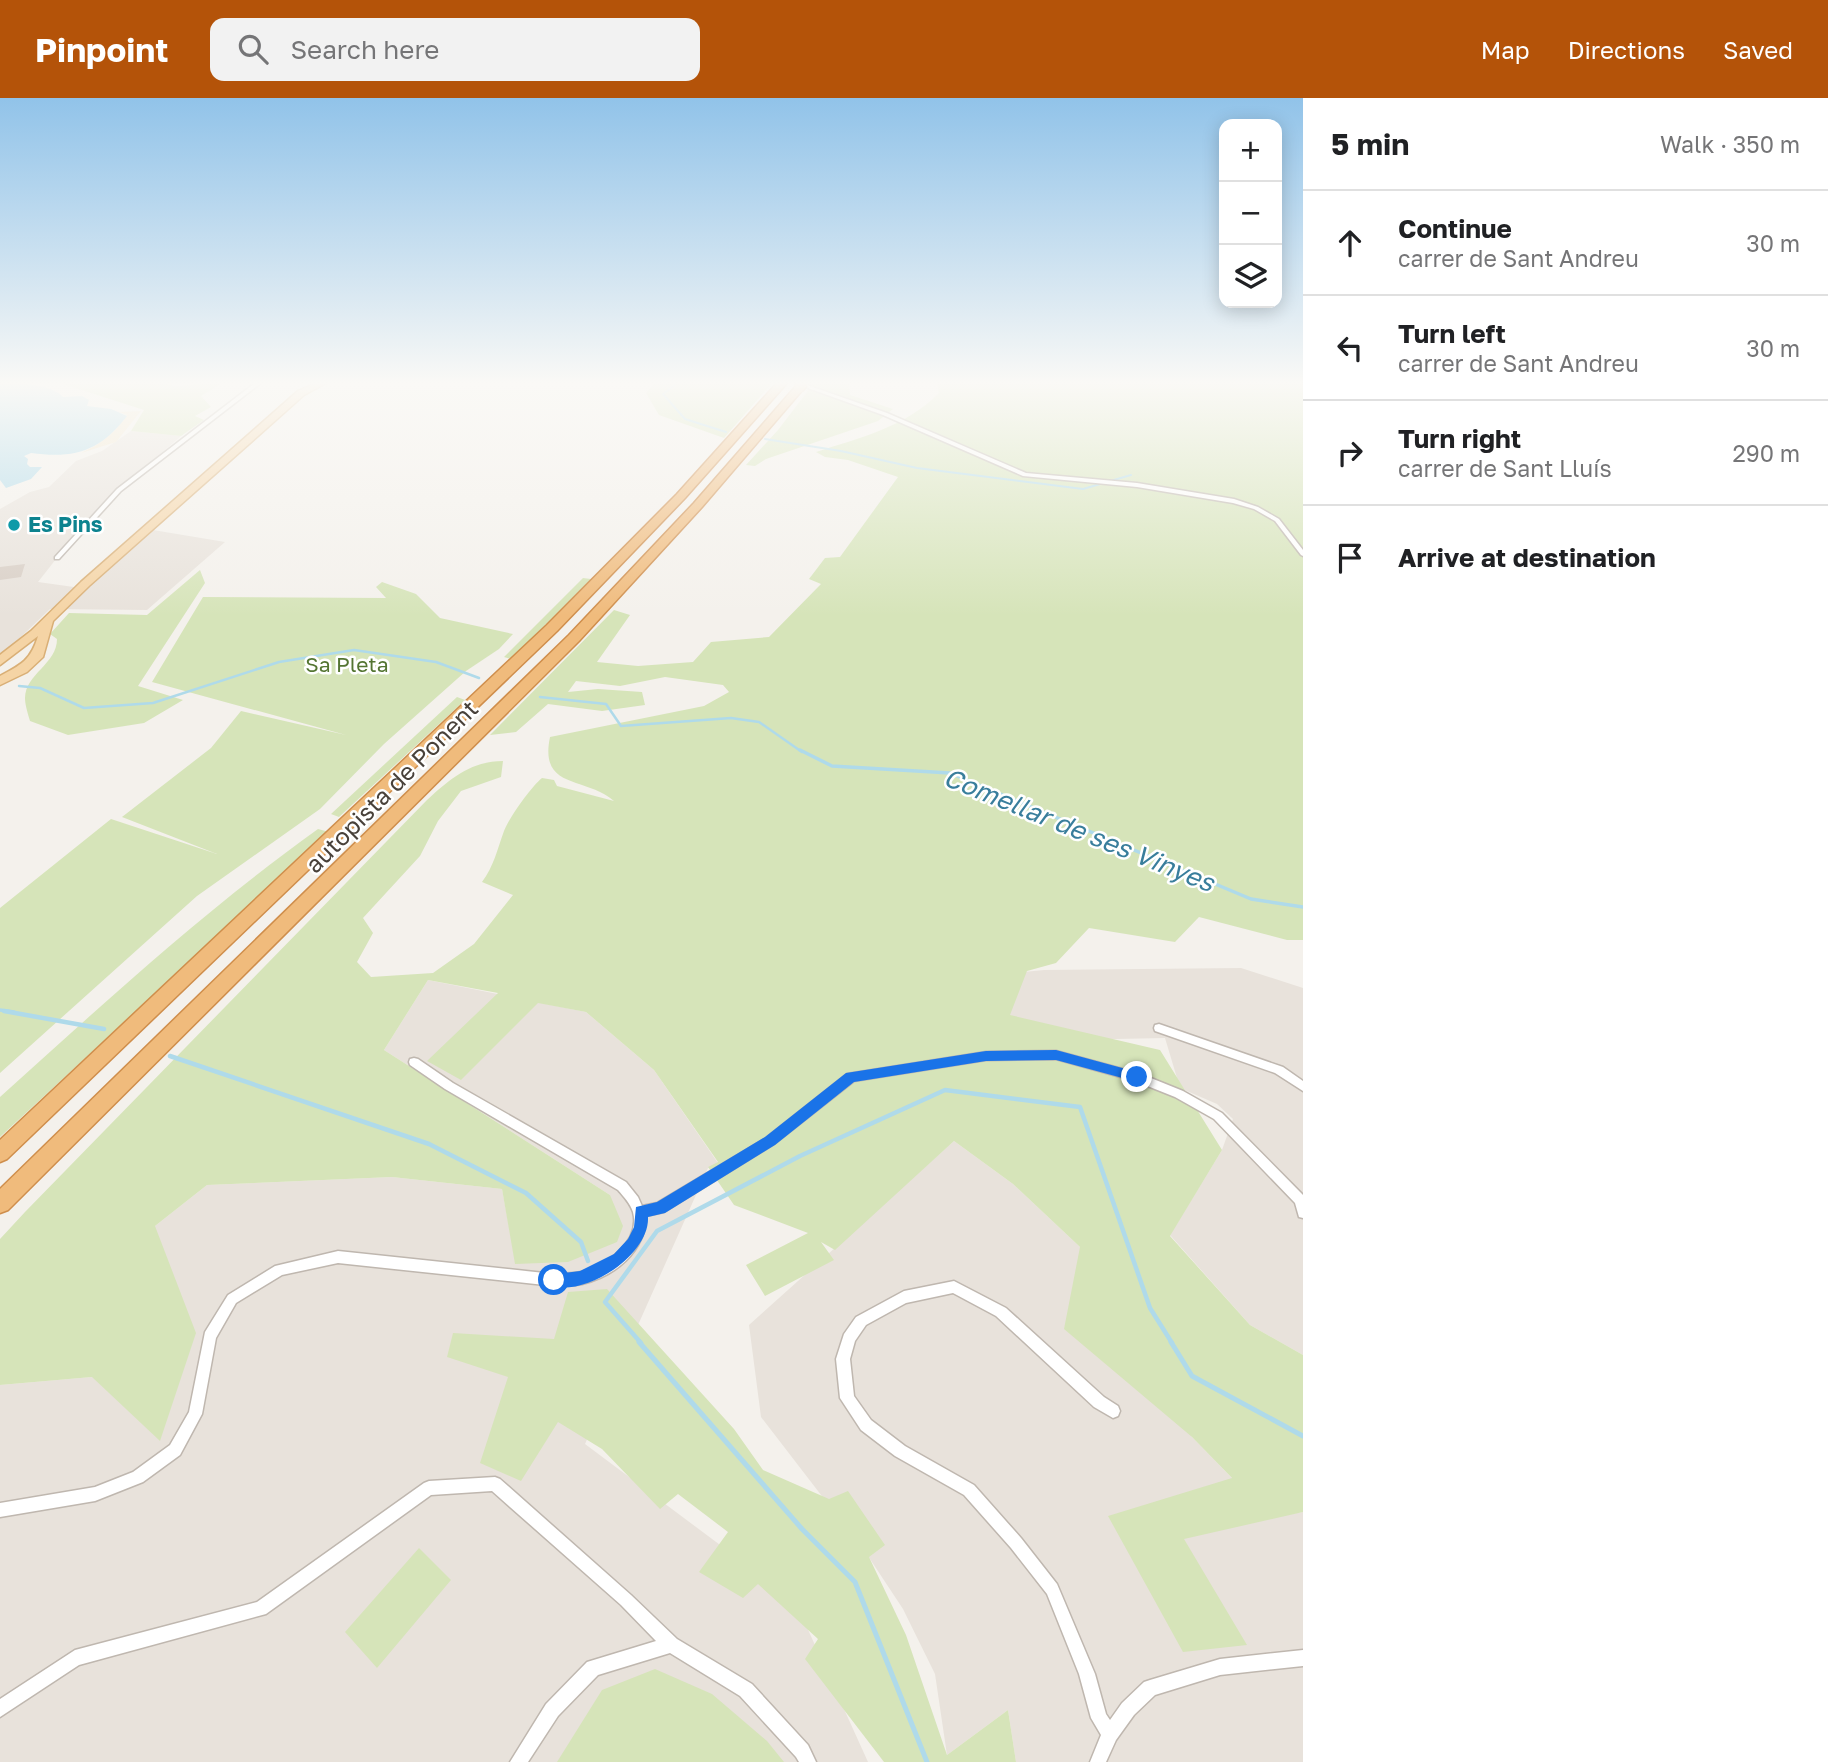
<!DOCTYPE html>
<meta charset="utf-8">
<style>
body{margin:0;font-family:"Golos Text",sans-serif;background:#f2f2f2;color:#202124}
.controls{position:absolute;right:21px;top:21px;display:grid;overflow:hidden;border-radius:14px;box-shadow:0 4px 18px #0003}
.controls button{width:63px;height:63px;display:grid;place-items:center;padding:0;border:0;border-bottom:2px solid #e0e0e0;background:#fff;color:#202124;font:35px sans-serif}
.stop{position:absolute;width:21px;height:21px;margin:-16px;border:5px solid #1a73e8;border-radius:50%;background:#fff}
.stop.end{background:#1a73e8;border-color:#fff;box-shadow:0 2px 7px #0008}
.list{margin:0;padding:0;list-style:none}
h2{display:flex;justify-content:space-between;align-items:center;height:91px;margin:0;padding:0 28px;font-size:30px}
h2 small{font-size:23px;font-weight:400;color:#757577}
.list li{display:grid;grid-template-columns:46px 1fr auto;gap:21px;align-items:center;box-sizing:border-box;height:105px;padding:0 28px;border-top:2px solid #e0e0e0}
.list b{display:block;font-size:26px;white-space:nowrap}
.list p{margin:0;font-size:23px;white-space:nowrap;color:#757577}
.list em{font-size:23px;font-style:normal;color:#757577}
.icon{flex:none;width:38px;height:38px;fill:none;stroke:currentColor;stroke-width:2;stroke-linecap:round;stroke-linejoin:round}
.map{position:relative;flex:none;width:1303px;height:1664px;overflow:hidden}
header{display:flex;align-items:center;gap:42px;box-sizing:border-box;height:98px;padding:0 35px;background:#b45309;color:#fff}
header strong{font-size:33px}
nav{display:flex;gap:38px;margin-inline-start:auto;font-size:24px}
.search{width:490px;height:63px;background:#f2f2f2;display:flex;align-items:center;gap:18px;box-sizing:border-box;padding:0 24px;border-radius:14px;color:#757577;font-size:26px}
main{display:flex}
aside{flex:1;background:#fff}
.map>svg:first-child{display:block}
</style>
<header>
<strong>Pinpoint</strong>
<div class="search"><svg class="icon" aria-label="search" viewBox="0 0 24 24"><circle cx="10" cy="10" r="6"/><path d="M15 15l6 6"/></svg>Search here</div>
<nav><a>Map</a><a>Directions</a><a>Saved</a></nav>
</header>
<main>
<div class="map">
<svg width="1303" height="1664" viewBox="0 0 1303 1664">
<rect width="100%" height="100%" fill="#f4f1ec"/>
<!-- residential -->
<path fill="#e8e2db" d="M131,333L181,338L119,392L71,442L38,484L81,490L153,432L225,444L147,512L50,511L0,559V411L30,394L49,389L76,363L102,353Z
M1241,870L1303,890V1257L1250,1227L1170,1137L1222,1052L1233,1021L1217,1006L1180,990L1165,940L1012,943L928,883L1044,872Z
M428,882L586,914L654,972L718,1065L708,1070L585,1346L795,1503L868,1664H0V1287L92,1279L155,1128L207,1087L392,1079L502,1091L516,1166L610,1097L384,952Z
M954,1043L1013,1086L1080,1149L1192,1339L1270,1419L1303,1414V1664H1016L1008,1612L947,1657L935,1576L903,1511L868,1458L761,1319L749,1227Z"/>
<!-- green -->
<path fill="#d6e4b9" d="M60,285H160L176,288L222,285L201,298L211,309L195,318L204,322L181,338L131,333L144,312Z
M654,285H772L724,340L659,317L646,295Z
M814,285H849L850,297L893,311L878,323L766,361L755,368L746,367L778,332Z
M937,285H1303V842H1287L1199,819L1175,844L1089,830L1056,865L1027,873L1010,917L1160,952L1222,1052L1170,1138L1250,1227L1303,1257V1414L1184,1441L1247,1547L1183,1554L1108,1418L1232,1380L1192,1339L1064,1231L1080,1149L1013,1086L954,1043L835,1152L821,1144L834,1162L765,1198L746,1167L808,1135L734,1107L708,1069L718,1064L654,972L586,914L538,905L461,982L427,963L498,895L428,882L384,952L610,1097L623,1128L617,1144L568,1164L515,1166L502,1091L392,1079L207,1087L155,1128L196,1235L160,1343L92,1279L0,1287V1141L25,1114L427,702C450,681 471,663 503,663L501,679L461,693L438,723L420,758L363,820L373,835L357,864L371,879L433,875L474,846L513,797L482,784C494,768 497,752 504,733C509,720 531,689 542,680L554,682L557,688L614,703C585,678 539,692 550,639L704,608L729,594L723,587L665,579L620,588L576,583L568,594L598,591L642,594L645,607L602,613L548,606L516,634L490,637L614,512L630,517L597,564L638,568L693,564L711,544L769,539L821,486L809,481L825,460L840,459L898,379L848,362L825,359L816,354C859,340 906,329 939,295Z
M200,472L205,485L138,588L183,602L144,625L68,637L30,623C28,616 25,607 25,600C25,576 57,566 57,541L50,536L69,515L147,517Z
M583,480L591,481L511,561L504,559Z
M382,484L416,496L440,520L513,536L499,551L466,573L384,646L320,711L197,798L0,975V810L111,721L217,756L122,719L211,650L241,613L346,637L152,584L203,499L386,500L376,489Z
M457,599L465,602L339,719L331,716Z
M318,731L329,734L0,1039V999C103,906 205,812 318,731Z
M607,1191L734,1331L763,1372L829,1401L848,1393L885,1447L869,1459L906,1537L947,1657L1008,1612L1016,1664H884L805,1561L818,1541L758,1486L743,1500L699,1474L728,1434L678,1396L660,1411L602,1351L558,1324L521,1383L480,1365L508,1279L447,1259L453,1235L554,1241L568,1194Z
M419,1450L451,1482L377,1570L345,1534Z
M655,1571L712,1596L767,1643L784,1664H557L602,1592Z"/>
<!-- sand -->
<path fill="#f4e7cd" d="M141,313L116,344L81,355C101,346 114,336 127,317L119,314Z"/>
<!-- water -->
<path fill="#afdaea" d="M0,285C18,285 52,286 63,299L82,298L89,302L87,308L111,311L127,318C100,353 75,361 31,355L24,358L28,361L27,366L30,369H42L31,381L6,390L0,382Z"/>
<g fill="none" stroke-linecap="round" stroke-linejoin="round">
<!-- stream-far4 -->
<path stroke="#afdaea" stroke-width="2" d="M674,285L675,287L663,296L685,321L726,334
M765,341L841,353L917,370L1083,391L1131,377"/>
<!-- stream-far3 -->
<path stroke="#afdaea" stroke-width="2.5" d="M19,588L40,590L84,610L153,605L279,564L354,552L436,564L479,580
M540,599L606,606L621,628L731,620L759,624L802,654"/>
<!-- stream-far2 -->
<path stroke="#afdaea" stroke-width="3.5" d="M800,652L832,668L950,675L1251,801L1303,809
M0,912L14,914"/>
<!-- stream-far1 -->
<path stroke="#afdaea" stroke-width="4.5" d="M4,913L104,931
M170,958L429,1046L526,1095L581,1144L588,1163
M641,1245L605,1204L657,1133L800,1058L945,992L1080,1009L1150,1210L1172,1245"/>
<!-- stream -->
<path stroke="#afdaea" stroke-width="5" d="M639,1244L802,1431L855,1484L927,1664
M1171,1244L1192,1278L1303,1338"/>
</g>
<!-- building -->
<path fill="#d8cec5" d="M25,466L21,479L0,482V469Z"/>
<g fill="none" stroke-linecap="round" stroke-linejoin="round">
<defs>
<path id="street" d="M255,285H261L121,393L59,461H55V459L117,391Z
M794,285H801L887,315L1026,375L1137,385L1234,401L1258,409L1279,421L1303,452V458L1301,457L1275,423L1254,411L1233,405L1137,389L1023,378L883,317Z
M1159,926L1283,969L1303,983V993L1275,975L1155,933L1154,930L1155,927Z
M1056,953L1141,976L1183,993L1222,1015L1303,1097V1120L1299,1119L1295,1105L1214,1021L1175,999L1135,983L1056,961L986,962L854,983L774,1046L664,1114L646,1118C645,1154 615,1178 582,1186C573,1188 563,1187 554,1188L338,1165L282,1177L236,1205L216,1240L202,1316L180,1357L143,1384L95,1403L0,1419V1405L95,1389L133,1374L170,1347L189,1314L205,1234L228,1197L275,1168L338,1153L554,1176C563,1175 572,1176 581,1174C606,1168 641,1144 633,1114C630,1105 624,1099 618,1092L445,991L410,967L409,964L410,961L414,960L418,961L453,985L626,1084L638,1099L642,1108L657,1105L766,1040L847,976L986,954Z
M954,1183L1006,1210L1104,1299L1118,1308L1120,1313L1118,1318L1113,1320L1094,1309L996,1218L953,1195L906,1205L866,1227L855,1243L850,1261L854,1298L871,1322L905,1348L974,1387L1021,1440L1057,1486L1095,1576L1106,1616L1110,1622L1122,1605L1144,1584L1150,1582L1220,1561L1303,1552V1568L1220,1577L1155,1597L1134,1617L1116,1642L1106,1664H1090L1101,1637L1091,1620L1079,1576L1047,1496L1011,1450L964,1397L895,1358L861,1332L840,1300L836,1261L844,1236L856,1219L904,1193Z
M495,1379L500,1381L631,1497L677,1541L752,1586L808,1647L816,1664H799L796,1659L740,1598L670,1555L598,1577L558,1618L528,1664H510L546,1606L587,1564L656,1543L621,1507L492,1393L431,1397L266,1516L79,1567L0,1619V1601L75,1552L257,1504L424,1385L429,1383Z"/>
<path id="primary" d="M316,285H326L304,297L89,488L53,523L43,559L27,574L0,587V578C21,567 31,562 38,538L0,567V557L31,533L81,484L298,293Z"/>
<path id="highway" d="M777,285H787L685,400L557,533L7,1061L0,1064V1042L547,527L677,396Z
M796,288L804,290L702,409L579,543L8,1112L0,1115V1091L569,537L694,405Z"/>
</defs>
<!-- street casing -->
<use href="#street" stroke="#bfb7af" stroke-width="3"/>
<!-- primary casing -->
<use href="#primary" stroke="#d9af76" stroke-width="3"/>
<!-- highway casing -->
<use href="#highway" stroke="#cf8e4c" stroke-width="3"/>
<!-- street -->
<use href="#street" fill="#fff" fill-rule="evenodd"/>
<!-- primary -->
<use href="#primary" fill="#f5d4a5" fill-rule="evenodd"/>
<!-- highway -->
<use href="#highway" fill="#f0bb7c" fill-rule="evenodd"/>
<defs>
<path id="highway-bridge" d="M799,290L803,285"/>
</defs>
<!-- highway-bridge casing -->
<use href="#highway-bridge" stroke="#cf8e4c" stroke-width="12" stroke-linecap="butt"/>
<!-- highway-bridge -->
<use href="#highway-bridge" stroke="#f0bb7c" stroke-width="10"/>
</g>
<!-- sky -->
<linearGradient id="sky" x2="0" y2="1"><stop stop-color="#91c3e9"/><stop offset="0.55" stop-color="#faf9f6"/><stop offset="1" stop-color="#faf9f6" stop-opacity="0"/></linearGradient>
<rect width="1303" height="518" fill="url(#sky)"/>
<!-- route -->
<path fill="#1a73e8" d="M1056,952L1137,974L1143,979L1137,984L1056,962L986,963L854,984L775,1047L665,1115L648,1119C650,1157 584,1201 548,1187L546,1182L548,1177L580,1173L614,1156L628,1141L634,1129L636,1109L657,1104L765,1039L846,975L986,953Z"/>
<!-- markers -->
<circle fill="#0f9aa8" stroke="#fff" stroke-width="2.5" cx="14" cy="427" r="7"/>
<g text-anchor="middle" stroke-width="5" stroke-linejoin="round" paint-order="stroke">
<!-- far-culture labels -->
<g font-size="21" font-weight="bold" fill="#0d838f" stroke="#fff" text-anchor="start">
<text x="28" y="434">Es Pins</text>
</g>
<!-- far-park labels -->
<g font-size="21" fill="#547532" stroke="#fff">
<text x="347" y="574">Sa Pleta</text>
</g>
<!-- street labels -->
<g font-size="24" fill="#48413a" stroke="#fff">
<text transform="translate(392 689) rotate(-45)" y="8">autopista de Ponent</text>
</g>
<!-- water labels -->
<g font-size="26" font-style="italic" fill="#397e9c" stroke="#fff">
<text transform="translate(1079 732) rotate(22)" y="9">Comellar de ses Vinyes</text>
</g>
</g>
</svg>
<div class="controls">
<button>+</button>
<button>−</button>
<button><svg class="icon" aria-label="layers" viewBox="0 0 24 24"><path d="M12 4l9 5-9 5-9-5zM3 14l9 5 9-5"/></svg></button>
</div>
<div class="stop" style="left:554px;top:1182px"></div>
<div class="stop end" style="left:1137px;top:979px"></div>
</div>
<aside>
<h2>5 min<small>Walk · 350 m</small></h2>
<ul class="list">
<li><svg class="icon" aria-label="ahead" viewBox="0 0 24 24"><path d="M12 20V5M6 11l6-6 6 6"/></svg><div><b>Continue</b><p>carrer de Sant Andreu</p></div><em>30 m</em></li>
<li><svg class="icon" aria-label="left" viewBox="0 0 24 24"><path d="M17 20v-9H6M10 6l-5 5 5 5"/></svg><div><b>Turn left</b><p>carrer de Sant Andreu</p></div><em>30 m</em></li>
<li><svg class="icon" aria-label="right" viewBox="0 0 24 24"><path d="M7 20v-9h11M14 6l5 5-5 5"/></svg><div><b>Turn right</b><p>carrer de Sant Lluís</p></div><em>290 m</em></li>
<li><svg class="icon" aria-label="arrive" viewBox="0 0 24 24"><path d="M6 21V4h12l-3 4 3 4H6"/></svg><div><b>Arrive at destination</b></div></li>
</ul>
</aside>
</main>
